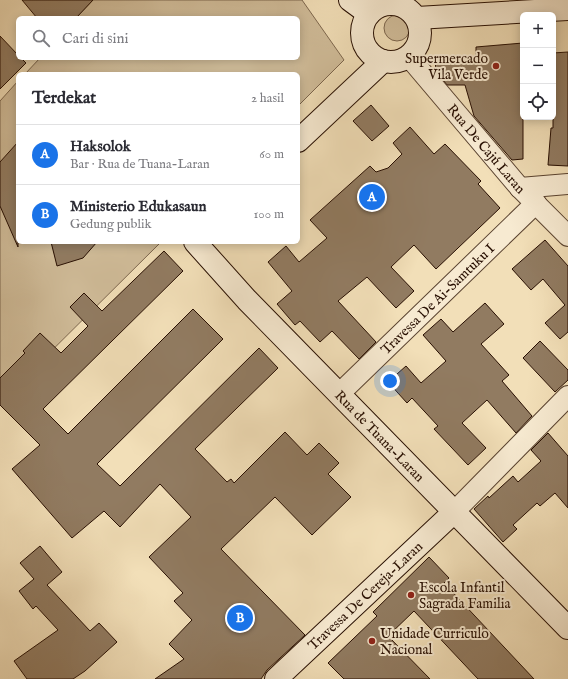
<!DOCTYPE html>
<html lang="id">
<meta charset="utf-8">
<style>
body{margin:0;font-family:"IM FELL English",serif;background:#f2f2f3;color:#2b2b33}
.controls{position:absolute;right:12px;top:12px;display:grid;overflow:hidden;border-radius:6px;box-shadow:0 2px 10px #0003}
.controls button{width:36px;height:36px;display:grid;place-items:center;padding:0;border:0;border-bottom:1px solid #e1e1e2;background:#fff;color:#2b2b33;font:20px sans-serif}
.you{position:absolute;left:390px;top:381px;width:14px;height:14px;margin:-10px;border:3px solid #fff;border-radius:50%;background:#1a73e8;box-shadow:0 0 0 6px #1a73e833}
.badge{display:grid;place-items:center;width:26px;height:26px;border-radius:50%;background:#1a73e8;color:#fff;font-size:13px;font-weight:700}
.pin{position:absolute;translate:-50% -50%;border:2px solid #fff;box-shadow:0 1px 4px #0006}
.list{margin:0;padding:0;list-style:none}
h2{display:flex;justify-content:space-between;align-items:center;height:52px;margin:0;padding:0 16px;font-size:17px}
h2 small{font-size:13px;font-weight:400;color:#7c7c81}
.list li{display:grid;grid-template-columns:26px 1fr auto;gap:12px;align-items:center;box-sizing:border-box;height:60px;padding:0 16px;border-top:1px solid #e1e1e2}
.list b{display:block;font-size:15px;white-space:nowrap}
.list p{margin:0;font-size:13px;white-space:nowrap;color:#7c7c81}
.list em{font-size:13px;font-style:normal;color:#7c7c81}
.icon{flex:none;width:22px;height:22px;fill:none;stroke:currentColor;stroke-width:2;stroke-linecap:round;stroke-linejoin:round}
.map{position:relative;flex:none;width:568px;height:679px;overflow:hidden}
.search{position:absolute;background:#fff;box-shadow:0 2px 10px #0003;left:16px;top:16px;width:284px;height:44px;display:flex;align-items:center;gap:10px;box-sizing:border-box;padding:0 14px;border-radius:6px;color:#7c7c81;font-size:15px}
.panel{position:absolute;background:#fff;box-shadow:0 2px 10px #0003;left:16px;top:72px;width:284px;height:172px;border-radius:6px}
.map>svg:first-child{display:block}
</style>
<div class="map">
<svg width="568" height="679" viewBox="0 0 568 679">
<rect width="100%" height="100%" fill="#f2dfb8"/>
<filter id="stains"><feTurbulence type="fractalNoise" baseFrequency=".005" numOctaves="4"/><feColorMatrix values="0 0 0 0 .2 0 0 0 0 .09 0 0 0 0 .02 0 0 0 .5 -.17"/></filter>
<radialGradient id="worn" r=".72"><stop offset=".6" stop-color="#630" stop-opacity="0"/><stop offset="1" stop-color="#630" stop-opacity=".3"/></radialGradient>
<!-- green -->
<path fill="#d0bc99" stroke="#7c664e" d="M93,0H302L344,60L298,106V74H25L40,58H298V18H76Z
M384 28a13 13 0 1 1 26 0a13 13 0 1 1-26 0Z
M18,81V242H161L0,402V101Z"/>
<!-- building -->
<path fill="#917b61" stroke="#280f02" d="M22,0H93L76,18H37Z
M0,36L18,55V58H21L26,63L0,89Z
M523,43V159L512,160L474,116L465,85H447L436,71L435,60L476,56V47Z
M568,52V166L548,165L551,128H553V53Z
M371,105L389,126L372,141L353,121Z
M410,127L434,154L445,144L481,181L478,184L500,208L436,269L414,245L391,267L414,291L396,308L367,277L338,301L376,342L359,359L332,331L320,342L300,321L295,325L277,304L292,291L268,262L286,246L299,262L327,238L310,220L370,166L376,172L388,168L402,154L393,143Z
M18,142V247L0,206V162Z
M545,240L568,266V332L560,339L545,323L565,305L543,279L531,290L512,269Z
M51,242H97L83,258L57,266Z
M164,251L183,271L43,409L68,434L193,309L223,339L97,464L120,486L259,348L278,368L195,449L227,482L231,479L234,483L285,432L307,455L319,443L339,463L328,474L351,497L312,535L275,497L221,549L305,635L267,670L261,679H155L184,659L169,644L192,620L174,601L183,593L149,557L191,517L160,484L120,527L104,511L72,538L12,469L40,445L0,405V378L25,353L23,351L40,333L61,353L88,326L70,307L84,293L102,311Z
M485,303L504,324L481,344L509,375L502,381L532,416L516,433L487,400L462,423L486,448L468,465L434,429L438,426L412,398L407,403L388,382L406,366L421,383L446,361L423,335L441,319L453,332Z
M540,341L568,370V380L555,392L523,358Z
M548,433L568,456V508L555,493L540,506L537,503L513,525L517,529L503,542L474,509L488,496L489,498L513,476L518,482L541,461L531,450Z
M40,546L62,572L47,585L90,631L99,623L117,642L85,671L73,679H27L14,661L58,630L36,606L33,609L19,591L34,579L20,563Z
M429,557L449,578L444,583L534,679H478L414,611L388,636L430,679H344L328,663L377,616L373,612Z"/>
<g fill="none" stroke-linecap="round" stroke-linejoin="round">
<defs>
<g id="street">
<path id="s1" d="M409,57L520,188L568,236"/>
<path d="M520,188L568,184"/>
<path id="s2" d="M339,394L536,203"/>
<path d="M454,512L568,396"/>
</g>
<g id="secondary">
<path d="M350,0L369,14"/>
<circle cx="391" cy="33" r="29"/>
<path d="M417,18L568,9"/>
<path d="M298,141L383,61"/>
<path id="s3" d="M195,242L247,300L568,628"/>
<path id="s4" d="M276,679L454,512"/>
</g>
</defs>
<!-- street casing -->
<use href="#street" stroke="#5a4330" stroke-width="22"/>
<!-- secondary casing -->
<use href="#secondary" stroke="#280f02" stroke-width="24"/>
<!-- street -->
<use href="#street" stroke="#f7ead1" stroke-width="20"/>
<!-- secondary -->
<use href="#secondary" stroke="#f7ead1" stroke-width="22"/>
</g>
<!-- markers -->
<g fill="#8f2418" stroke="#f7ead1" stroke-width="1.5">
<circle cx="496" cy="66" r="4"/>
<circle cx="411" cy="595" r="4"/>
<circle cx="372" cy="641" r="4"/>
</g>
<g text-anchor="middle" stroke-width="4" stroke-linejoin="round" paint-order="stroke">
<!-- poi labels -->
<g font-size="14" fill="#280f02" stroke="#f7ead1" text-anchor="start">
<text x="488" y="63" text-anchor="end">Supermercado<tspan x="488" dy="16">Vila Verde</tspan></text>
<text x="419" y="592">Escola Infantil<tspan x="419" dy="16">Sagrada Familia</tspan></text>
<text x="380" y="638">Unidade Curriculo<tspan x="380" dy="16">Nacional</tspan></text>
</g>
<!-- street labels -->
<g font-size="14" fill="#280f02" stroke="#f7ead1">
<text dy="5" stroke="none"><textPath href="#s1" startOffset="120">Rua De Cajú Laran</textPath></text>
<text dy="5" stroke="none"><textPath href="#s2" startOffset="137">Travessa De Ai-Samtuku I</textPath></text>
<text dy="5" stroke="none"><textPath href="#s3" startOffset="268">Rua de Tuana-Laran</textPath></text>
<text dy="5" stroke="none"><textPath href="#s4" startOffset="122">Travessa De Cereja-Laran</textPath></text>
</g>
</g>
<rect width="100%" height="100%" filter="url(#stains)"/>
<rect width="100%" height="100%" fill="url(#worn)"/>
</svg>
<div class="controls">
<button>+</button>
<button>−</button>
<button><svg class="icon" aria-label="locate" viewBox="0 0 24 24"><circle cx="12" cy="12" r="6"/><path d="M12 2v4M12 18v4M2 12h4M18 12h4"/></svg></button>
</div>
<div class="you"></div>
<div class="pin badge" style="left:372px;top:197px">A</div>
<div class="pin badge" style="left:240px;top:618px">B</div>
<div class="search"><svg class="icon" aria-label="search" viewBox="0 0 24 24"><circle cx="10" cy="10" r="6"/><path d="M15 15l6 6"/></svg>Cari di sini</div>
<section class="panel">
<h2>Terdekat<small>2 hasil</small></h2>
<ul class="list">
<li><span class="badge">A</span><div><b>Haksolok</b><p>Bar · Rua de Tuana-Laran</p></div><em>60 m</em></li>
<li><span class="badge">B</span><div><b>Ministerio Edukasaun</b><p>Gedung publik</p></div><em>100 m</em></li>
</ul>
</section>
</div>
